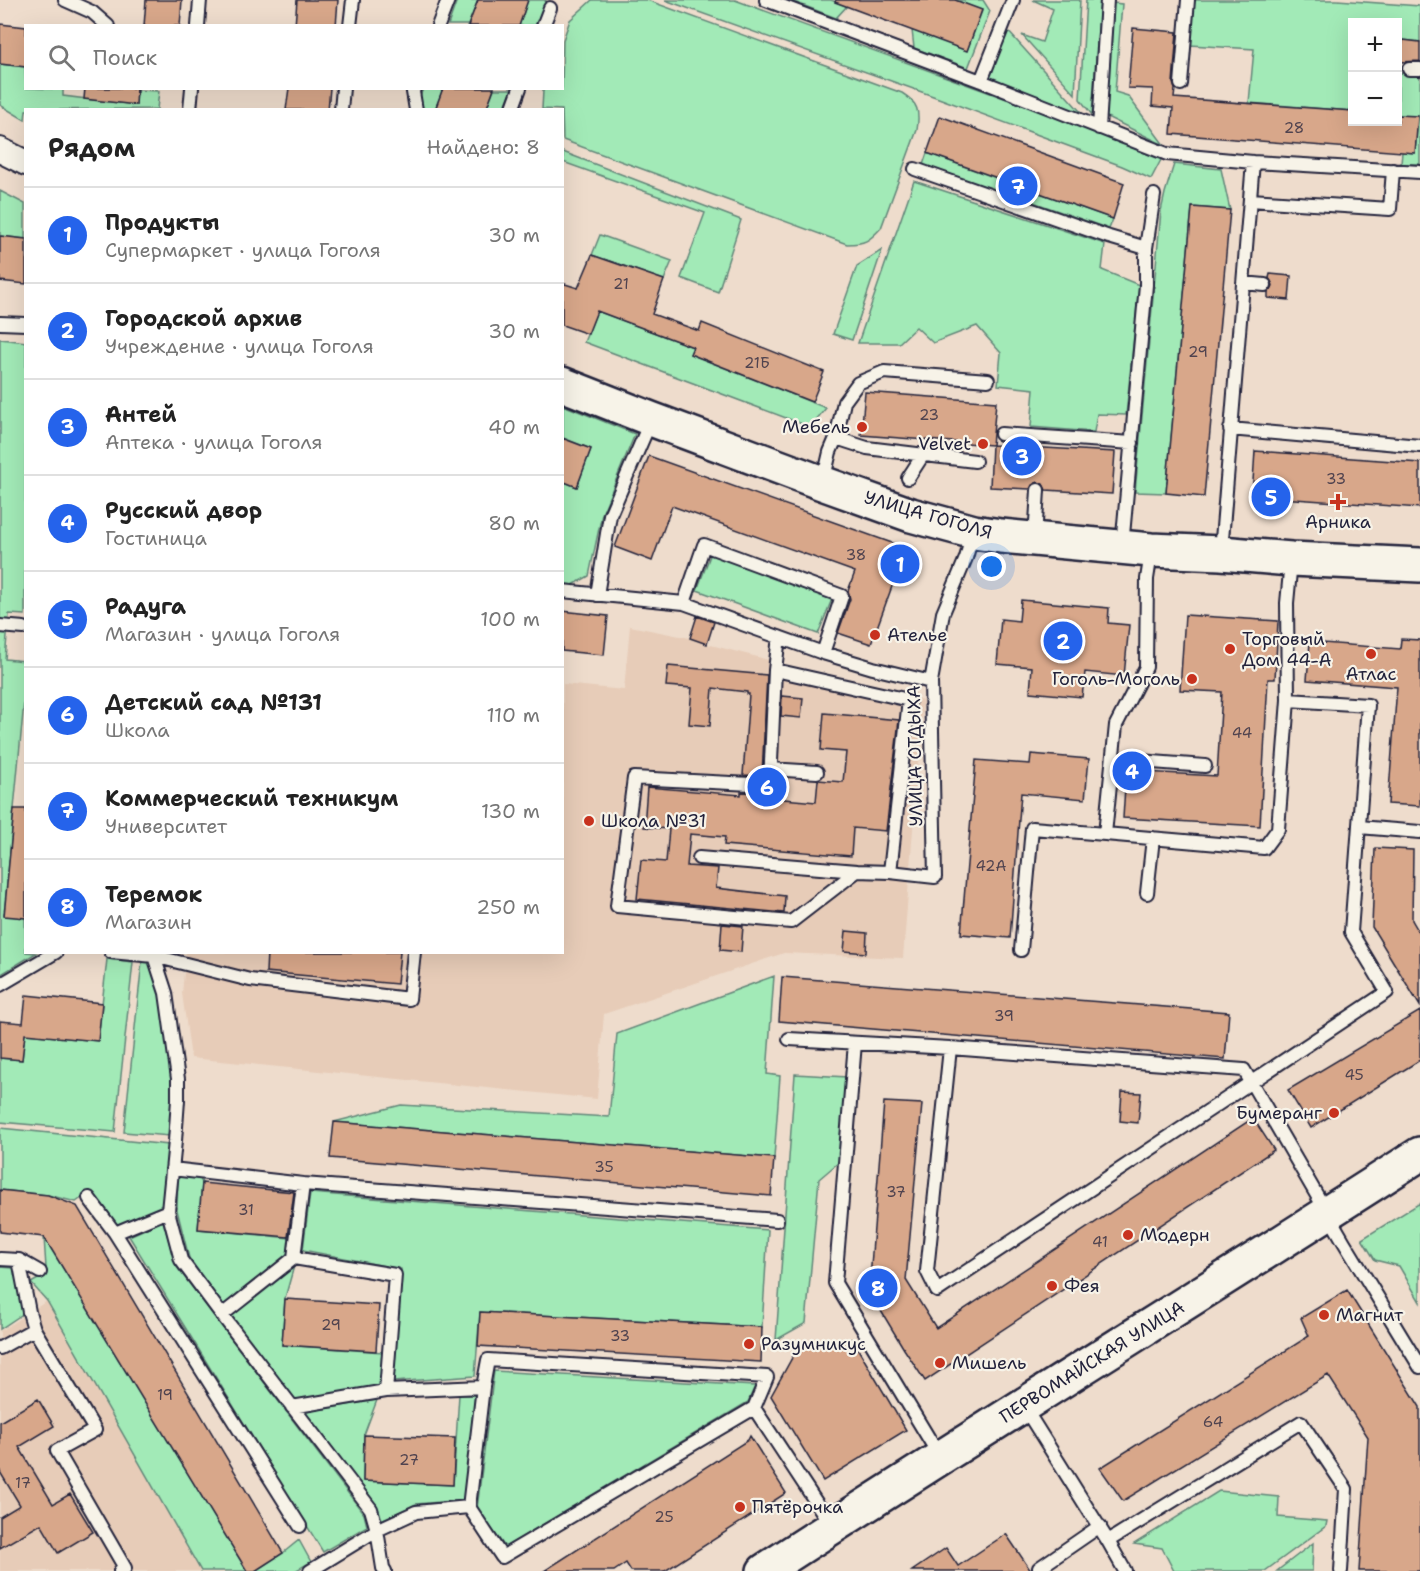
<!DOCTYPE html>
<html lang="ru">
<meta charset="utf-8">
<style>
body{margin:0;font-family:"Shantell Sans",sans-serif;background:#f6f6f6;color:#222}
.controls{position:absolute;right:18px;top:18px;display:grid;overflow:hidden;border-radius:0px;box-shadow:0 6px 24px #0002}
.controls button{width:54px;height:54px;display:grid;place-items:center;padding:0;border:0;border-bottom:2px solid #e0e0e0;background:#fff;color:#222;font:30px sans-serif}
.you{position:absolute;left:992px;top:567px;width:21px;height:21px;margin:-15px;border:4px solid #fff;border-radius:50%;background:#1a73e8;box-shadow:0 0 0 9px #1a73e833}
.badge{display:grid;place-items:center;width:39px;height:39px;border-radius:50%;background:#2563eb;color:#fff;font-size:20px;font-weight:700}
.pin{position:absolute;translate:-50% -50%;border:3px solid #fff;box-shadow:0 2px 6px #0006}
.list{margin:0;padding:0;list-style:none}
h2{display:flex;justify-content:space-between;align-items:center;height:78px;margin:0;padding:0 24px;font-size:26px}
h2 small{font-size:20px;font-weight:400;color:#767676}
.list li{display:grid;grid-template-columns:39px 1fr auto;gap:18px;align-items:center;box-sizing:border-box;height:96px;padding:0 24px;border-top:2px solid #e0e0e0}
.list b{display:block;font-size:22px;white-space:nowrap}
.list p{margin:0;font-size:20px;white-space:nowrap;color:#767676}
.list em{font-size:20px;font-style:normal;color:#767676}
.icon{flex:none;width:33px;height:33px;fill:none;stroke:currentColor;stroke-width:2;stroke-linecap:round;stroke-linejoin:round}
.map{position:relative;flex:none;width:1420px;height:1571px;overflow:hidden}
.search{position:absolute;background:#fff;box-shadow:0 6px 24px #0002;left:24px;top:24px;width:540px;height:66px;display:flex;align-items:center;gap:15px;box-sizing:border-box;padding:0 21px;border-radius:0px;color:#767676;font-size:22px}
.panel{position:absolute;background:#fff;box-shadow:0 6px 24px #0002;left:24px;top:108px;width:540px;height:846px;border-radius:0px}
.map>svg:first-child{display:block}
</style>
<div class="map">
<svg width="1420" height="1571" viewBox="0 0 1420 1571">
<rect width="100%" height="100%" fill="#eedccc"/>
<filter id="ink" filterUnits="userSpaceOnUse"><feTurbulence type="fractalNoise" baseFrequency=".0167" numOctaves="2"/><feDisplacementMap in="SourceGraphic" scale="12" xChannelSelector="R" yChannelSelector="G"/><feConvolveMatrix kernelMatrix="1 2 1 2 8 2 1 2 1" color-interpolation-filters="sRGB"/></filter>
<g filter="url(#ink)">
<!-- built -->
<path fill="#e7ccb8" d="M630,626L690,638L707,644L923,700L903,958L784,953L604,1014L597,1099L191,1058L182,993L186,953L562,952L563,684L624,690Z
M47,1301L201,1571H0V1331Z"/>
<!-- green -->
<path fill="#a2eab7" stroke="#628679" stroke-width="1.5" d="M457,0H478L468,25H448Z
M528,0H546L536,25L519,26Z
M592,0H647L902,93C918,103 920,111 917,130L881,228C869,241 865,244 847,244L563,140L562,110L542,109L543,91L544,89L562,88L563,40L570,20Z
M665,0H735L1163,156L1151,179L1122,166L933,96Z
M789,0H831L847,6L836,18Z
M955,0H983L990,11L968,68L914,48L912,30L967,50L982,11Z
M1033,0H1080L1075,94L1022,35L1042,42L1053,9Z
M1086,0H1100L1092,115L1080,99Z
M1193,0H1337L1420,6V42L1403,40L1400,73L1420,75V164H1401L1402,152L1415,153L1418,117L1398,115V22H1352V111L1249,103L1254,49L1190,45Z
M1112,3L1122,4L1115,92L1128,96L1164,145L1105,116Z
M1007,30L1089,121L988,78Z
M0,64L25,67L26,88L63,89V96L136,105L137,90L159,91L157,109L26,110L25,120L0,105Z
M423,89H443L435,109H422L420,96Z
M494,89H512L504,109H486Z
M563,152L741,220L718,292L681,278L705,213L563,162Z
M927,153L1013,184L1009,196L923,165Z
M1174,164L1221,169L1230,210L1192,207L1166,493L1135,492L1161,211L1165,193Z
M914,181L1105,244L1102,270L1139,285L1126,415L1097,414L1094,432L1031,427L1034,389L998,385L1001,353L977,326L933,343L916,327L899,343H858Z
M0,191L25,204V239L0,236Z
M1035,191L1113,219L1109,229L1033,202Z
M600,235L672,261L664,280L592,255Z
M882,250L852,340L833,334L857,266Z
M597,311L693,347L690,354L826,408L810,427L584,342Z
M0,339L26,342L25,615L9,614L5,659L25,661L26,681L4,915L25,918L26,952L36,953L0,975Z
M563,405L635,434L602,514L589,576L573,585L563,584L562,481L577,487L591,449L563,438Z
M711,553L832,599L818,634L697,590Z
M107,959L133,962L115,1132L0,1122V1058L22,1060L25,1034L98,1041Z
M142,961L150,962L162,995L173,1080L170,1136L124,1132Z
M774,976L767,1074L780,1076L774,1158L334,1122L401,1105L609,1117L617,1034Z
M795,1074L847,1077L839,1162L819,1179L806,1323L776,1340Z
M0,1128L169,1145L163,1207L117,1226L90,1192L76,1202L48,1195L0,1190Z
M178,1176L200,1179L202,1183L198,1229L290,1238L288,1253L223,1306L189,1258L177,1210Z
M310,1193L768,1230L762,1327L480,1312L475,1376L393,1382L401,1269L303,1250Z
M1420,1203V1302L1399,1266L1375,1260L1362,1239Z
M163,1221L176,1266L364,1514L367,1526L323,1552L129,1236Z
M44,1237L247,1571H201L47,1301L31,1283L40,1278L46,1268Z
M294,1266L285,1298L282,1345L383,1352L382,1387L294,1401L230,1316Z
M0,1267L14,1268L24,1313L0,1329Z
M494,1371L755,1386L748,1402L505,1547L477,1509Z
M459,1395H475L465,1500L416,1504L381,1520L376,1504L305,1412L377,1400L364,1435L363,1481L453,1485Z
M1219,1491L1279,1497L1278,1517L1327,1521L1326,1526L1265,1571H1174L1162,1548L1134,1544Z
M299,1540L311,1562L295,1571H255L283,1553Z
M1313,1543L1312,1571H1277Z"/>
<!-- building -->
<path fill="#d8a78a" stroke="#22223b" stroke-width="1.5" d="M146,0H182L180,26H144Z
M297,0H338L336,26H295Z
M478,0H528L519,26H468Z
M836,0H955L982,10L967,51L835,2Z
M0,24L26,27V67L0,64Z
M1133,28L1177,32L1173,83L1175,89L1174,98L1353,111V122H1398V115L1418,116L1415,153L1171,134L1173,108L1152,106L1153,89L1128,88Z
M1403,40L1420,42V61L1400,62Z
M85,88H137L136,105L84,99Z
M289,88H330L328,110H286Z
M443,88H494L486,110H435Z
M940,116L1124,183L1113,219L927,153Z
M1192,207L1230,210L1204,497L1166,493Z
M0,236L26,239V284L0,281Z
M592,255L664,280L652,314L699,331L702,323L824,372L812,402L690,354L693,347L597,311L588,334L562,325V283L578,288Z
M1270,274L1291,276L1289,300L1268,298V292L1272,289L1273,285L1269,278Z
M865,392L996,402L992,445L861,435Z
M562,438L591,449L577,487L562,481Z
M992,445L1115,452L1112,494L1046,490L1043,484L1038,482L1032,485L1030,489L990,487Z
M1255,451L1420,463V508L1252,496Z
M649,456L906,548L871,644L838,633L850,599L848,591L855,572L672,506L652,561L615,547Z
M1021,600L1109,608L1108,623L1129,625L1124,676L1085,672L1082,697L1030,692L1032,667L997,664L1001,619L1019,621Z
M562,611L608,616L604,655L562,651Z
M1185,615L1278,621L1275,679H1268L1260,826L1123,818L1126,771L1217,776L1222,692L1180,690Z
M697,616L714,622L707,644L690,638Z
M1401,639L1420,640V806L1388,804L1397,687L1307,680L1310,642L1400,649Z
M668,666L767,675L762,776L743,775L749,694H747V692L713,688L710,726L689,724L692,688L666,686Z
M782,696L803,698L801,718L781,716Z
M824,713L899,720L886,831L853,828L851,856L724,845L725,837L690,834L687,866L718,868L716,888L785,896L784,913L637,899L641,860L666,862L669,829L644,827L647,787L741,795V792L763,793L762,797L816,802L818,780L843,782L846,752L821,750Z
M1031,754L1089,759L1085,799L1021,793L1010,938L961,934L976,760L1030,764Z
M14,809H26V918L4,916Z
M1375,848L1413,850L1412,920L1420,934V1006L1372,927Z
M722,924L743,926L741,952L720,950Z
M846,931L867,933L866,953L844,951Z
M267,952H400L397,984L266,972Z
M782,977L1229,1012L1225,1059L779,1021Z
M26,995L102,1003L98,1041L25,1034L22,1060L0,1058V1021L23,1023Z
M1420,1011V1060L1311,1128L1288,1090Z
M1122,1092L1141,1093L1138,1123L1120,1121Z
M884,1102L922,1104L906,1280L936,1328L1253,1118L1274,1150L925,1381L904,1349L869,1291Z
M334,1122L774,1158L771,1196L330,1158Z
M202,1183L294,1192L288,1237L198,1229Z
M0,1190L48,1195L77,1206L283,1553L255,1571H247L44,1237L0,1232Z
M1347,1290L1420,1407V1571H1359L1368,1437L1328,1375L1123,1501L1100,1468L1309,1336L1301,1318Z
M285,1299L379,1305L376,1351L282,1345Z
M480,1312L762,1327L761,1362L478,1346Z
M852,1339L906,1430L823,1481L771,1396L798,1347Z
M38,1399L54,1426L19,1447L53,1504L70,1494L93,1532L58,1553L41,1524L0,1548V1517L20,1505L0,1472V1422Z
M364,1435L455,1438L453,1485L363,1481Z
M750,1436L786,1493L665,1571H631L626,1563L614,1571H544L748,1440Z
M1006,1534L1031,1571H912L946,1548L958,1566Z"/>
<g fill="none" stroke-linecap="round" stroke-linejoin="round">
<defs>
<path id="lane" d="M65,0L92,12L108,26
M766,0L981,81L1167,154L1253,162L1420,172
M198,26L200,0
M350,26L353,0
M438,26L448,0
M543,26L550,8
M1409,69H1420
M981,81L1013,0
M1181,84L1188,0
M414,88L413,92L416,110
M190,110L192,88
M341,110L343,88
M512,110L520,88
M1099,128L1107,0
M915,169L1109,237L1146,248
M1250,200L1390,209L1393,170
M1243,283L1265,285
M0,323L26,324
M1230,429L1420,446
M1001,434L1132,443
M836,438L867,448L975,461
M908,478L923,455
M823,482L830,452L836,438L844,402L858,383L884,372L988,380
M1035,539L1038,490
M1122,546L1146,285V248L1154,195
M1221,552L1253,162
M1151,553L1147,579L1146,667L1116,725L1105,834L1264,848L1278,829L1288,700
M562,591L684,603L704,545L842,596L823,653L873,668L931,682
M597,595L610,515L651,420
M684,603L823,653
M0,626L24,628
M775,670L909,700L890,872L935,877L931,682L943,613L966,558L973,533
M1113,759L1205,766
M770,769L817,772
M1359,827L1420,832
M699,858L857,871L791,922L617,906L634,778L770,785L775,670L779,637
M857,871L890,872
M1147,893L1153,838
M1021,950L1032,828L1105,834
M111,952L154,956L166,993L178,1079V1100L175,1141L168,1211L181,1260L222,1315L371,1509L377,1530L383,1568L385,1571
M152,952L154,956L250,980L409,999L414,952
M0,985L56,952
M789,1039L950,1048L1244,1070L1344,1242L1420,1367
M855,1043L835,1283L940,1457
M950,1048L927,1271L937,1291L1387,992L1351,932L1368,705L1288,700L1287,603L1291,561
M172,1169L303,1184L777,1220
M303,1184L294,1258L395,1275L386,1391
M89,1198L115,1233
M168,1211L115,1233L300,1526
M0,1259L19,1260L40,1272
M19,1260L29,1312L34,1329L95,1430L57,1451L125,1568L120,1571
M222,1315L294,1258
M0,1348L34,1329
M483,1387L469,1507L502,1557L754,1408L831,1525
M292,1407L386,1391L483,1387L488,1360L767,1377L754,1408
M1024,1407L1108,1541L1301,1422L1346,1489L1341,1571
M1108,1541L1125,1571
M1039,1568L1100,1526
M310,1571L377,1530L416,1512L469,1507"/>
<path id="street" d="M0,150L26,163"/>
<path id="secondary" d="M562,384L651,419L822,483L911,515L974,532L1001,536L1151,550L1221,553L1291,559L1420,565
M764,1571C981,1430 1202,1294 1420,1154"/>
</defs>
<!-- lane casing -->
<use href="#lane" stroke="#22223b" stroke-width="16"/>
<!-- street casing -->
<use href="#street" stroke="#22223b" stroke-width="28"/>
<!-- secondary casing -->
<use href="#secondary" stroke="#22223b" stroke-width="38"/>
<!-- lane -->
<use href="#lane" stroke="#f7f3e8" stroke-width="12"/>
<!-- street -->
<use href="#street" stroke="#f7f3e8" stroke-width="24"/>
<!-- secondary -->
<use href="#secondary" stroke="#f7f3e8" stroke-width="33"/>
</g>
</g>
<!-- markers -->
<g fill="#c8321e" stroke="#f7f3e8" stroke-width="2">
<circle cx="862" cy="427" r="6"/>
<circle cx="983" cy="444" r="6"/>
<path d="M1335 493h6v6h6v6h-6v6h-6v-6h-6v-6h6z"/>
<circle cx="875" cy="635" r="6"/>
<circle cx="1230" cy="649" r="6"/>
<circle cx="1371" cy="654" r="6"/>
<circle cx="1192" cy="679" r="6"/>
<circle cx="589" cy="821" r="6"/>
<circle cx="1334" cy="1113" r="6"/>
<circle cx="1128" cy="1235" r="6"/>
<circle cx="1052" cy="1286" r="6"/>
<circle cx="1324" cy="1315" r="6"/>
<circle cx="749" cy="1344" r="6"/>
<circle cx="940" cy="1363" r="6"/>
<circle cx="740" cy="1507" r="6"/>
</g>
<g text-anchor="middle" stroke-width="4.5" stroke-linejoin="round" paint-order="stroke">
<!-- number labels -->
<g font-size="15" fill="#50434f">
<text x="1294" y="133">28</text>
<text x="621" y="289">21</text>
<text x="1198" y="357">29</text>
<text x="757" y="368">21Б</text>
<text x="929" y="420">23</text>
<text x="1336" y="484">33</text>
<text x="856" y="560">38</text>
<text x="1242" y="738">44</text>
<text x="991" y="871">42А</text>
<text x="1004" y="1021">39</text>
<text x="1354" y="1080">45</text>
<text x="604" y="1172">35</text>
<text x="896" y="1197">37</text>
<text x="246" y="1215">31</text>
<text x="1100" y="1247">41</text>
<text x="331" y="1330">29</text>
<text x="620" y="1341">33</text>
<text x="165" y="1400">19</text>
<text x="1213" y="1427">64</text>
<text x="409" y="1465">27</text>
<text x="23" y="1488">17</text>
<text x="664" y="1522">25</text>
</g>
<!-- poi labels -->
<g font-size="18" fill="#22223b" stroke="#f7f3e8" text-anchor="start">
<text x="850" y="433" text-anchor="end">Мебель</text>
<text x="971" y="450" text-anchor="end">Velvet</text>
<text x="1338" y="528" text-anchor="middle">Арника</text>
<text x="887" y="641">Ателье</text>
<text x="1242" y="645">Торговый<tspan x="1242" dy="21">Дом 44-А</tspan></text>
<text x="1371" y="680" text-anchor="middle">Атлас</text>
<text x="1180" y="685" text-anchor="end">Гоголь-Моголь</text>
<text x="601" y="827">Школа №31</text>
<text x="1322" y="1119" text-anchor="end">Бумеранг</text>
<text x="1140" y="1241">Модерн</text>
<text x="1064" y="1292">Фея</text>
<text x="1336" y="1321">Магнит</text>
<text x="761" y="1350">Разумникус</text>
<text x="952" y="1369">Мишель</text>
<text x="752" y="1513">Пятёрочка</text>
</g>
<!-- street labels -->
<g font-size="18" fill="#22223b" stroke="#f7f3e8">
<text transform="translate(928 515) rotate(16)" y="6">УЛИЦА ГОГОЛЯ</text>
<text transform="translate(915 756) rotate(-91)" y="6">УЛИЦА ОТДЫХА</text>
<text transform="translate(1092 1362) rotate(-32)" y="6">ПЕРВОМАЙСКАЯ УЛИЦА</text>
</g>
</g>
</svg>
<div class="controls">
<button>+</button>
<button>−</button>
</div>
<div class="you"></div>
<div class="pin badge" style="left:900px;top:564px">1</div>
<div class="pin badge" style="left:1063px;top:641px">2</div>
<div class="pin badge" style="left:1022px;top:456px">3</div>
<div class="pin badge" style="left:1132px;top:771px">4</div>
<div class="pin badge" style="left:1271px;top:497px">5</div>
<div class="pin badge" style="left:767px;top:787px">6</div>
<div class="pin badge" style="left:1018px;top:186px">7</div>
<div class="pin badge" style="left:878px;top:1288px">8</div>
<div class="search"><svg class="icon" aria-label="search" viewBox="0 0 24 24"><circle cx="10" cy="10" r="6"/><path d="M15 15l6 6"/></svg>Поиск</div>
<section class="panel">
<h2>Рядом<small>Найдено: 8</small></h2>
<ul class="list">
<li><span class="badge">1</span><div><b>Продукты</b><p>Супермаркет · улица Гоголя</p></div><em>30 m</em></li>
<li><span class="badge">2</span><div><b>Городской архив</b><p>Учреждение · улица Гоголя</p></div><em>30 m</em></li>
<li><span class="badge">3</span><div><b>Антей</b><p>Аптека · улица Гоголя</p></div><em>40 m</em></li>
<li><span class="badge">4</span><div><b>Русский двор</b><p>Гостиница</p></div><em>80 m</em></li>
<li><span class="badge">5</span><div><b>Радуга</b><p>Магазин · улица Гоголя</p></div><em>100 m</em></li>
<li><span class="badge">6</span><div><b>Детский сад №131</b><p>Школа</p></div><em>110 m</em></li>
<li><span class="badge">7</span><div><b>Коммерческий техникум</b><p>Университет</p></div><em>130 m</em></li>
<li><span class="badge">8</span><div><b>Теремок</b><p>Магазин</p></div><em>250 m</em></li>
</ul>
</section>
</div>
